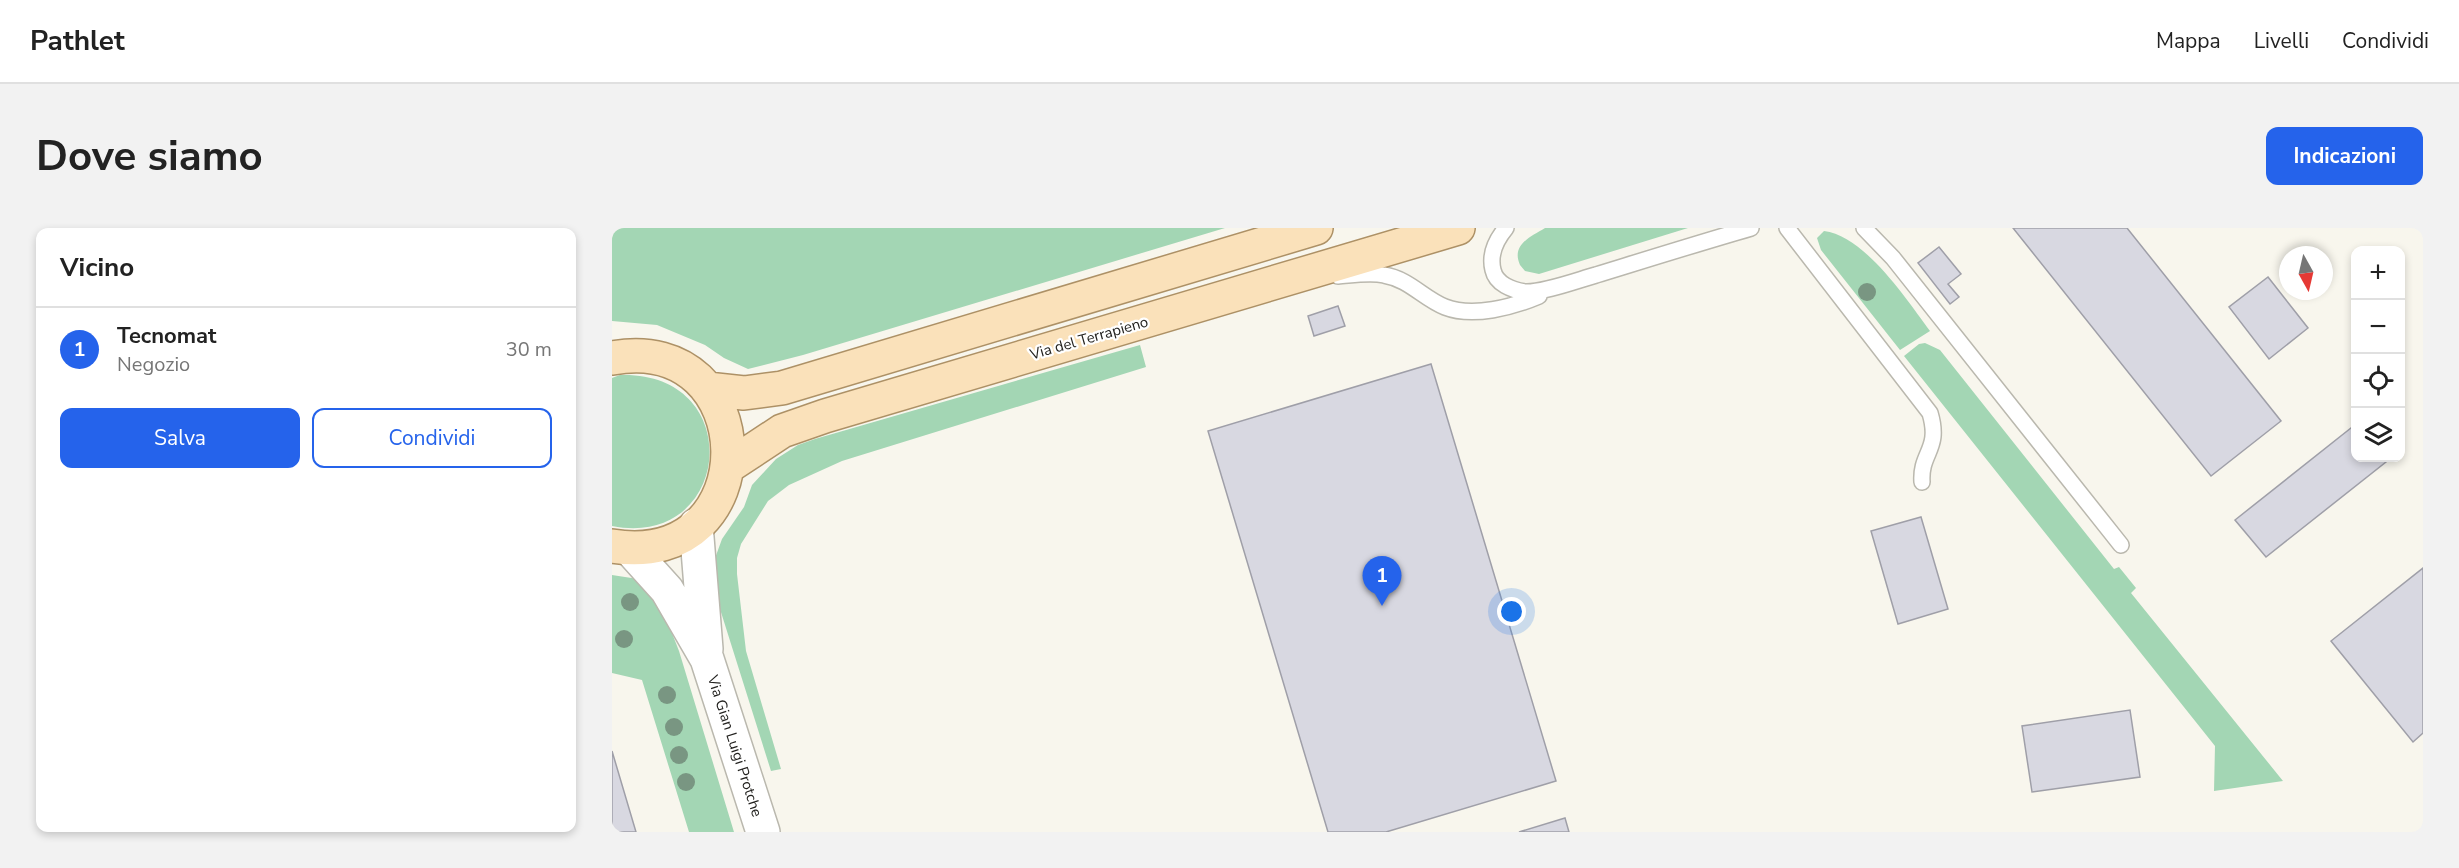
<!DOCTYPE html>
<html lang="it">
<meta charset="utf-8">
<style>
body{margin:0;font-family:"Nunito Sans",sans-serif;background:#f2f2f2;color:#222}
.controls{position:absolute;right:18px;top:18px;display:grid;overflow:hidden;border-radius:12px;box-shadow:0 3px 9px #0003}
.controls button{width:54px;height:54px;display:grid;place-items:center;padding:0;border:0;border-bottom:2px solid #e0e0e0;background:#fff;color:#222;font:30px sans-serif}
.compass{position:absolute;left:1667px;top:18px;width:54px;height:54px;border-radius:50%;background:#fff;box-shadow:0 3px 9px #0003;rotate:172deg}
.you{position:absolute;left:900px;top:384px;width:21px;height:21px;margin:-15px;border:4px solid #fff;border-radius:50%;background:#1a73e8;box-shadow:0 0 0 9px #1a73e833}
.badge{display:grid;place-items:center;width:39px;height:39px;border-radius:50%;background:#2563eb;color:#fff;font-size:20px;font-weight:700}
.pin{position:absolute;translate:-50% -50px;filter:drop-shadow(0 2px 3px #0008)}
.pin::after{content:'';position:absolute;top:32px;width:21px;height:18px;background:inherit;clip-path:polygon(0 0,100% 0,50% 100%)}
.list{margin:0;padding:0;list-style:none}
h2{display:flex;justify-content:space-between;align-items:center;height:78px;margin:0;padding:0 24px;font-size:26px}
h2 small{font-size:20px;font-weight:400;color:#767676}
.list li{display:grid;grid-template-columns:39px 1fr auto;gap:18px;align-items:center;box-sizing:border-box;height:84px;padding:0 24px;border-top:2px solid #e0e0e0}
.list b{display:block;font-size:22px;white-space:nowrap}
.list p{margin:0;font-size:20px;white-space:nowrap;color:#767676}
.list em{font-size:20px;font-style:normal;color:#767676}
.actions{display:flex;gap:12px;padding:18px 24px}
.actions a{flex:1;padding:14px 0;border:2px solid #2563eb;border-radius:12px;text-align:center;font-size:21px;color:#2563eb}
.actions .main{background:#2563eb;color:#fff}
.icon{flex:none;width:33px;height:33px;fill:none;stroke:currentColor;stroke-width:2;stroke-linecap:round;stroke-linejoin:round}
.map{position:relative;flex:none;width:1811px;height:604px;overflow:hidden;border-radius:12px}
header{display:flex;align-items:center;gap:36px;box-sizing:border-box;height:84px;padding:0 30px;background:#fff;border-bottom:2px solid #e0e0e0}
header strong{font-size:28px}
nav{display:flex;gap:33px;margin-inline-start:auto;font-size:21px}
.intro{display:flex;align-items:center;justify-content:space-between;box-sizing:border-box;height:144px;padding:0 36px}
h1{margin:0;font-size:42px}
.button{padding:15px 27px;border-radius:12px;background:#2563eb;color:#fff;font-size:21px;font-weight:700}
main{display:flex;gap:36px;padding:0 36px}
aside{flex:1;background:#fff;border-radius:12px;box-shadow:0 3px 9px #0003}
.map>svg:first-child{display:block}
</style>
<header>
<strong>Pathlet</strong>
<nav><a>Mappa</a><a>Livelli</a><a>Condividi</a></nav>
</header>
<div class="intro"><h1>Dove siamo</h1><a class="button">Indicazioni</a></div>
<main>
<aside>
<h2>Vicino<small></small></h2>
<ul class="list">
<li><span class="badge">1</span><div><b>Tecnomat</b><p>Negozio</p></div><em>30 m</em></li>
</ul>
<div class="actions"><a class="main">Salva</a><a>Condividi</a></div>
</aside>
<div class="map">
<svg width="1811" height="604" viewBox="0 0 1811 604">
<rect width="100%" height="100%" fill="#f8f6ed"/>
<!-- green -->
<path fill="#a3d6b4" d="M0,0H613L191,127L136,141L112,130L93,117L45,97L0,93Z
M933,0H1076L927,46L913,43L908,37C899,17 918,9 933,0Z
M1212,3C1253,8 1295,72 1318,103L1288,122L1209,22L1205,10Z
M1313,115L1328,122L1502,341L1507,339L1524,360L1519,365L1671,553L1602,563L1603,518L1292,128L1307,116Z
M528,117L534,139L230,233L177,257L156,273L129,316L125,330V346L134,423L169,541L159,543L108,381L103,361L102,333L110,311L132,279L140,257L164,231L186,217L203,211Z
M8,147C137,143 120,322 0,298V150Z
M0,347L26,351L47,372L67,423L122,604H77L30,452L0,445Z"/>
<!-- building -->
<path fill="#d8d8e1" stroke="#9f9fa8" stroke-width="1.5" d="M1401,0H1515L1669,193L1599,248Z
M1327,19L1349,46L1336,56L1347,69L1338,76L1306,35Z
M1656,49L1696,100L1657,131L1617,79Z
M726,78L733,98L702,108L696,88Z
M819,136L944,553L774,604H716L596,203Z
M1744,196V230H1779L1654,329L1623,292Z
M1309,289L1336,381L1286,396L1259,303Z
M1811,340V505L1801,514L1719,413Z
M1518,482L1528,549L1420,564L1410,498Z
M0,523L24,604H0Z
M953,590L957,604H907Z"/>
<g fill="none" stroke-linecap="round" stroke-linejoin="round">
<defs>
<path id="service" d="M894,0C884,12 877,26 881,42C884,56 900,62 913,64C931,65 966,52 984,47C1036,31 1087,15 1139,0
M1175,0L1318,185C1329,222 1308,224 1310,254
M1252,0L1281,30L1509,317
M726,48C740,47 758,44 772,47C797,51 812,71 833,79C861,90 901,79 927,68"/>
<path id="tertiary" d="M84,297L94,421
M18,321L55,362L95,431L151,604"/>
<path id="primary" d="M0,130C152,102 157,343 0,318
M95,161L132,165L170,160L704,0
M117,238L170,203L213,188L846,0"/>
</defs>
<!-- service casing -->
<use href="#service" stroke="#bab8ae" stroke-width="18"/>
<!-- tertiary casing -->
<use href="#tertiary" stroke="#bab8ae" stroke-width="36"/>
<!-- primary casing -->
<use href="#primary" stroke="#ad9166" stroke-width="36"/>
<!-- service -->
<use href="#service" stroke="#fff" stroke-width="15"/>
<!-- tertiary -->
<use href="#tertiary" stroke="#fff" stroke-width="33"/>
<!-- primary -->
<use href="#primary" stroke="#fae1ba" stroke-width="33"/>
</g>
<!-- trees -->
<g fill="#799682">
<circle cx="1255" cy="64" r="9"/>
<circle cx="18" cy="374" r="9"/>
<circle cx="12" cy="411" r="9"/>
<circle cx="55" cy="467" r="9"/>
<circle cx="62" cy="499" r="9"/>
<circle cx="67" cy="527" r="9"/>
<circle cx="74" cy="554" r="9"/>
</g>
<g text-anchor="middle" stroke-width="4.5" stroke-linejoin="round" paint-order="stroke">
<!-- street labels -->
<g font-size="15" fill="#23221f" stroke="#fff">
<text transform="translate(477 110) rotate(-16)" y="5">Via del Terrapieno</text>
<text transform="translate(123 518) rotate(72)" y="5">Via Gian Luigi Protche</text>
</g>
</g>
</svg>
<div class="controls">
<button>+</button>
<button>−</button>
<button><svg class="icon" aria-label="locate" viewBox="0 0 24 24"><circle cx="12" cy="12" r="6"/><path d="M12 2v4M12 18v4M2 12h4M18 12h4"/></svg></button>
<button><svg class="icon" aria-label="layers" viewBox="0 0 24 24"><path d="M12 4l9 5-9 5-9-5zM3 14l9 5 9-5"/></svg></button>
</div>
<svg class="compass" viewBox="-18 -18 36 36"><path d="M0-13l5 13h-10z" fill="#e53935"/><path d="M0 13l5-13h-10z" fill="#767676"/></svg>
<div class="you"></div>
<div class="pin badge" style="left:770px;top:378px">1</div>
</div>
</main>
